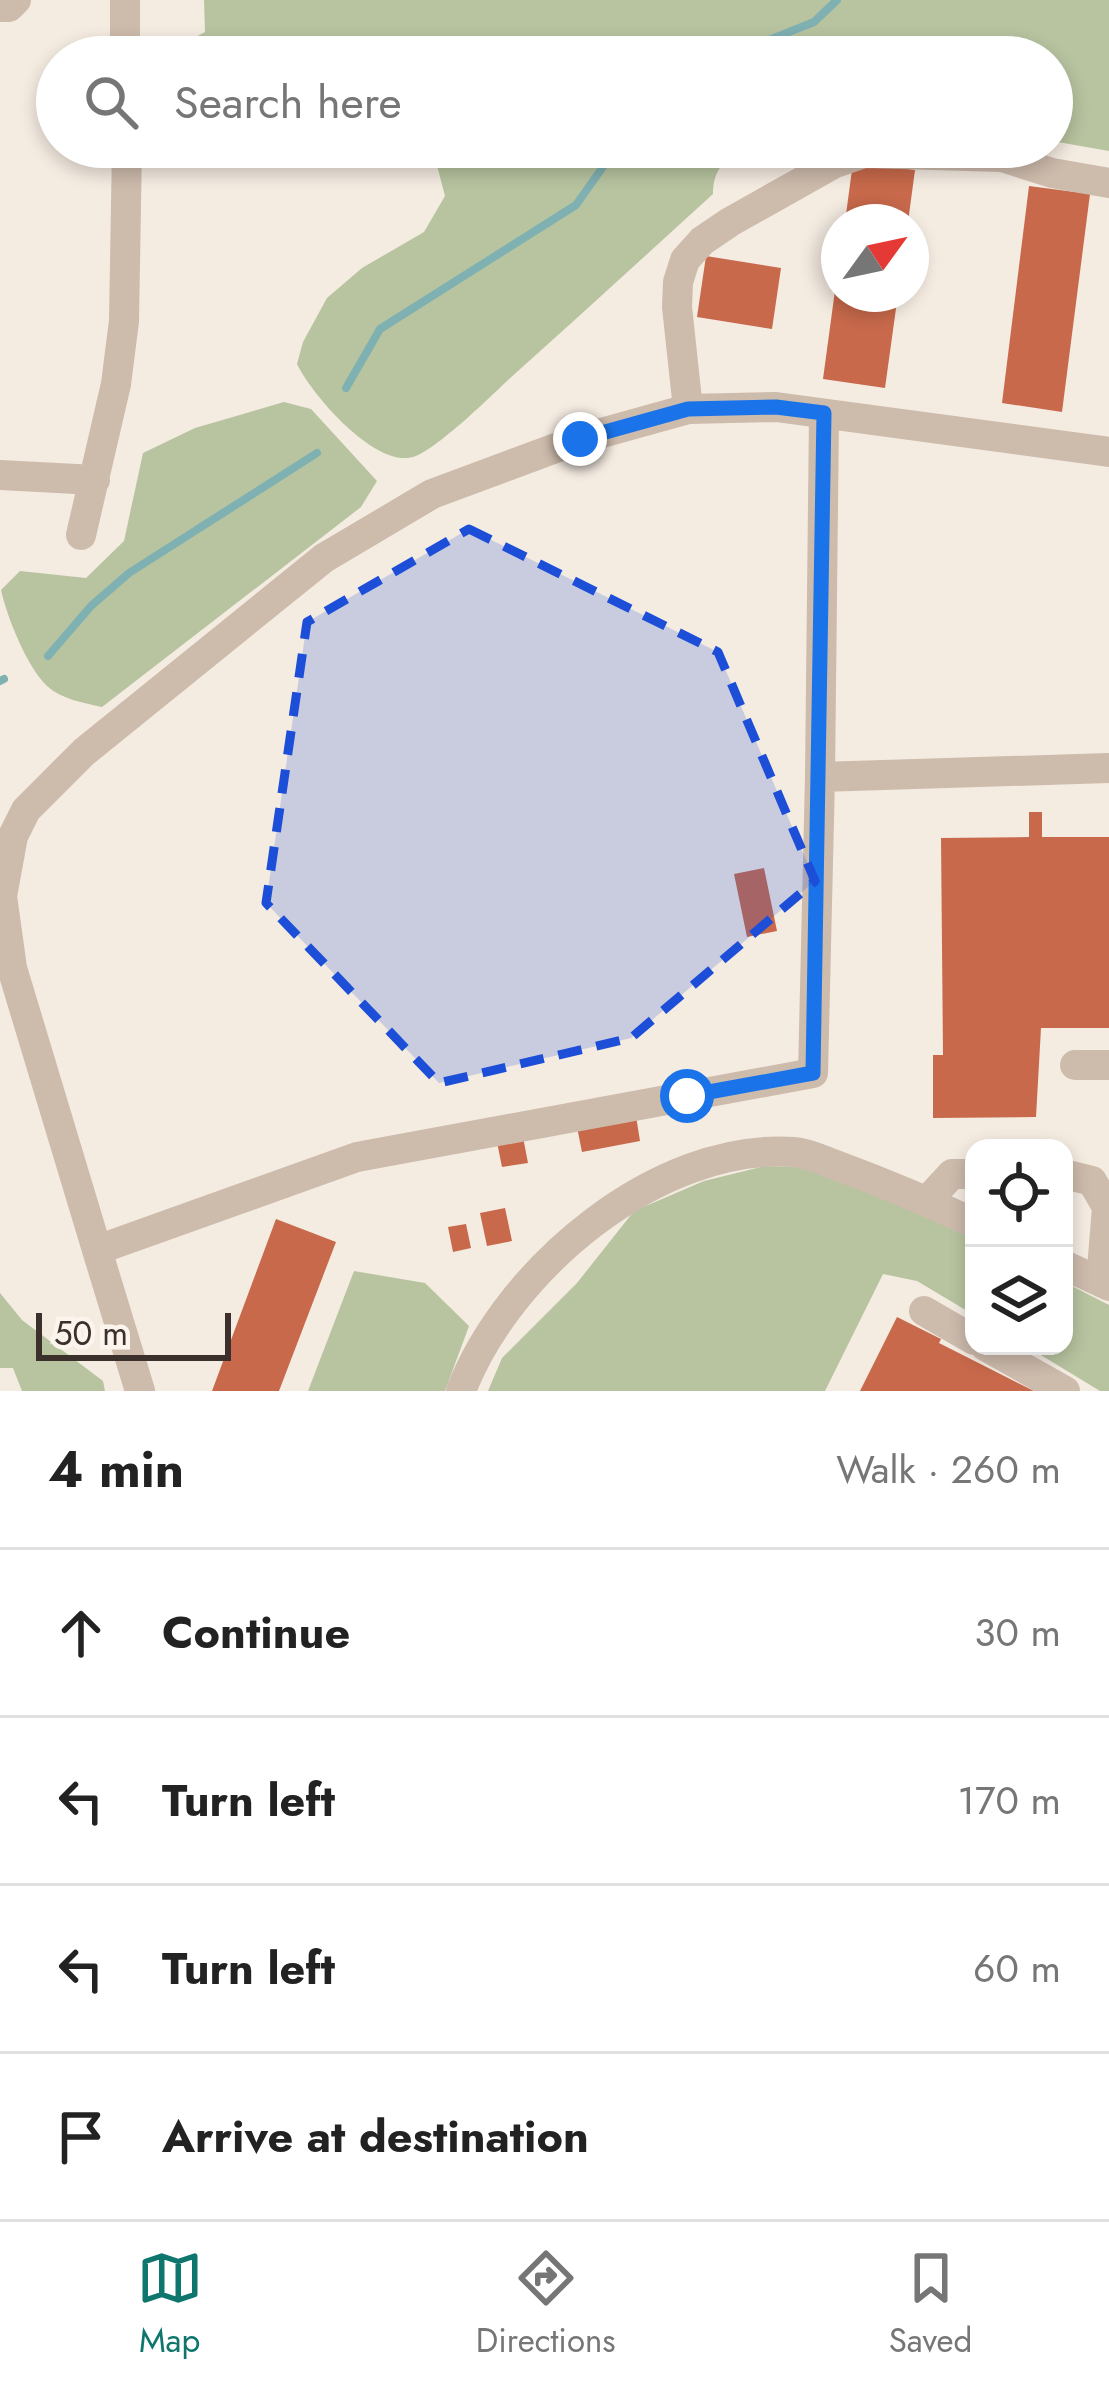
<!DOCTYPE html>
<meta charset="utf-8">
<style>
body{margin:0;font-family:Jost,sans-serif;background:#f2f2f2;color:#222}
.controls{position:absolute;right:36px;bottom:36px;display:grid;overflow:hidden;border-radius:24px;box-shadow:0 6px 18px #0003}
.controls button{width:108px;height:108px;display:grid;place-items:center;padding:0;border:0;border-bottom:3px solid #e0e0e0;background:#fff;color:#222;font:60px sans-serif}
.compass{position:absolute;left:821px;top:204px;width:108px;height:108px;border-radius:50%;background:#fff;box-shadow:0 6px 18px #0003;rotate:57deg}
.scale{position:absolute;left:36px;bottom:30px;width:195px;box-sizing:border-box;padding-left:12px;border:6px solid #3b302b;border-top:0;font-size:33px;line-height:42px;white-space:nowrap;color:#3b302b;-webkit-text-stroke:9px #fbf5ee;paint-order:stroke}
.stop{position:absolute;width:36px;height:36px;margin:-27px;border:9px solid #1a73e8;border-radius:50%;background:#fff}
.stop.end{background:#1a73e8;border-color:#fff;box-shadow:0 3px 12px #0008}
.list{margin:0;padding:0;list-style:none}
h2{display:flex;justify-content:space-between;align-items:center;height:156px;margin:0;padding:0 48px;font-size:51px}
h2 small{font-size:39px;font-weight:400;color:#767676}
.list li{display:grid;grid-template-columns:78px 1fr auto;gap:36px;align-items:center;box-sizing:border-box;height:168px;padding:0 48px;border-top:3px solid #e0e0e0}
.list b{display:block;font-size:45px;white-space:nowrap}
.list em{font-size:39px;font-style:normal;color:#767676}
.icon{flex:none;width:66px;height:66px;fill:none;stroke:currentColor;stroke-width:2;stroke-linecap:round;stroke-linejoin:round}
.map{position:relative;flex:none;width:1109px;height:1391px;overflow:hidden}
.search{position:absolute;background:#fff;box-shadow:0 6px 18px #0003;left:36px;right:36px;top:36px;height:132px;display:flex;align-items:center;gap:30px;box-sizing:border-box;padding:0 42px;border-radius:66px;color:#767676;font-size:45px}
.sheet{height:828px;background:#fff}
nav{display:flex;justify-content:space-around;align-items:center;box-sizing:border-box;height:168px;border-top:3px solid #e0e0e0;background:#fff;font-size:33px;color:#767676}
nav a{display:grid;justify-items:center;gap:6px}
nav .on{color:#0f766e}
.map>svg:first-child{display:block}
</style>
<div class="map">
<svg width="1109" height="1391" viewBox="0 0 1109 1391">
<rect width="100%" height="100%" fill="#f4ebe1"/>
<!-- green -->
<path fill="#b8c4a0" d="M204,0H1109V151L1052,141V57H167L166,53L205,32Z
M423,147H745C724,158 713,171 713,194C644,257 576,319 507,381C488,399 436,450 413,457C375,468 312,395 297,364L303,342L327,298L362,268L424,232L445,196L434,154Z
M284,402L311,409L377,481L361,507L102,707C84,703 61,699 47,686C27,667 7,617 1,590L20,571L86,578L124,541L143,453L195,428Z
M765,1166L821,1168L974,1239V1315L917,1281L883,1274L825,1391H488L502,1358L577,1283L634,1211L704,1181Z
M354,1271L425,1283L469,1326L445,1391H308Z
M1064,1282L1109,1305V1391H1100L1026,1346H1064Z
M0,1293L22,1320L103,1381L105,1391H22L13,1368H0Z"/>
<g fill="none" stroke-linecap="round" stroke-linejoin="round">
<!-- stream -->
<path stroke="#7fb0b2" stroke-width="8" d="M726,57L814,22L837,0
M346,388L380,329L576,205L617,147
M48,656L91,606L129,573L317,453
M0,681L4,679"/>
</g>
<!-- building -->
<path fill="#c8694b" d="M853,162L915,170L908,222H845Z
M1029,186L1090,194L1062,412L1002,403Z
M706,256L781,268L772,329L697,317Z
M836,283L839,294H898L885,388L823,379Z
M1029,812H1042V837H1109V1028H1041L1036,1117L933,1118V1055H943L941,838L1029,837Z
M764,868L777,931L747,937L734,874Z
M636,1116L640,1141L582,1152L577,1127Z
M523,1137L528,1163L502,1167L497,1142Z
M505,1208L512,1241L487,1246L480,1213Z
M276,1219L336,1242L279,1391H212Z
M466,1224L471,1248L453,1252L448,1227Z
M897,1317L941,1339L939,1343L1034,1391H860Z"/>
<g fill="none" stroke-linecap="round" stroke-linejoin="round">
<!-- minor -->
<path stroke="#cdbbac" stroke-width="30" d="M125,0V57
M0,7H9L16,0
M688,409L677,307L678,282L685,260L702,241L730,222L835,163L864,153L1002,157L1052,173L1109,183
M0,475L95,480
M81,535L116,384L124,321L127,147
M820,777L824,414
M1075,1065H1109
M1064,1174L1092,1181L1107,1207L1101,1282
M927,1201L952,1174H974
M97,1250L12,968L2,896L13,836L26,810L84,752L324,558L432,494L580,439L688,409L776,407L1109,452
M1064,1265L1109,1286
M924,1311L974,1340
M985,1346L1065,1391
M140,1391L97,1250L357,1157L813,1073L820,777L1109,768
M461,1391C507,1270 658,1142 794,1152C809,1153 824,1161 838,1166C884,1183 929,1202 974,1223"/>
</g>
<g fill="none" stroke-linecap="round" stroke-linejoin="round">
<!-- route -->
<path stroke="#1a73e8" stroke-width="15" d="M580,439L688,409L776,407L824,413L813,1073L687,1096"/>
</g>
<!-- marked area -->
<path fill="#1d4ed8" fill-opacity="0.2" stroke="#1d4ed8" stroke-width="9" stroke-dasharray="24 15" stroke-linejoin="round" d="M469,529L718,652L815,881L631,1038L439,1083L266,903L307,622Z"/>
</svg>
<div class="controls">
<button><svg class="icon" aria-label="locate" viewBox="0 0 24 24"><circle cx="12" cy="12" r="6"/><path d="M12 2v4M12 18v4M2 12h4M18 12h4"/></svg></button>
<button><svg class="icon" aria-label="layers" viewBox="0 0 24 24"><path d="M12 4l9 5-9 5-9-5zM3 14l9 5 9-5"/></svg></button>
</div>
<svg class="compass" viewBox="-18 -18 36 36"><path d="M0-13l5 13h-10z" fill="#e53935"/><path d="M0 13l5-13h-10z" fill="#767676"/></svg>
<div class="scale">50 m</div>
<div class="stop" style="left:687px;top:1096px"></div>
<div class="stop end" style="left:580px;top:439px"></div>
<div class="search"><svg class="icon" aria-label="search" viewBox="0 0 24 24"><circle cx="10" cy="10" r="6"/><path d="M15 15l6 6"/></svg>Search here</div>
</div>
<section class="sheet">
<h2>4 min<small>Walk · 260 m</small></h2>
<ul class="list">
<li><svg class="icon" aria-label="ahead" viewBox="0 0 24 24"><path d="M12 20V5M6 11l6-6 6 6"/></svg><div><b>Continue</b></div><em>30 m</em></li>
<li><svg class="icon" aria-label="left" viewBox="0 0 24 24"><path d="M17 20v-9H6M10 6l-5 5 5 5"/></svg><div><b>Turn left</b></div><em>170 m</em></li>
<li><svg class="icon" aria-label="left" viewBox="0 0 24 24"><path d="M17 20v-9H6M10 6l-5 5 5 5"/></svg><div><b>Turn left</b></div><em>60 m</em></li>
<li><svg class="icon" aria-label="arrive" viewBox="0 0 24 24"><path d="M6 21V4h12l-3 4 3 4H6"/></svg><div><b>Arrive at destination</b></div></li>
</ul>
</section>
<nav>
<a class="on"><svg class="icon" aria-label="map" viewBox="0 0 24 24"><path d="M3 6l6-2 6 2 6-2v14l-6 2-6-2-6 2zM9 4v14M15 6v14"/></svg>Map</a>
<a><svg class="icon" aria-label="directions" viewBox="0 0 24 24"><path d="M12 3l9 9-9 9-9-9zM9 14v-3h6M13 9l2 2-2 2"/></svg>Directions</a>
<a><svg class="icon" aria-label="saved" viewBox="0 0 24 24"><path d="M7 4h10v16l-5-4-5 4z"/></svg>Saved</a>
</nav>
